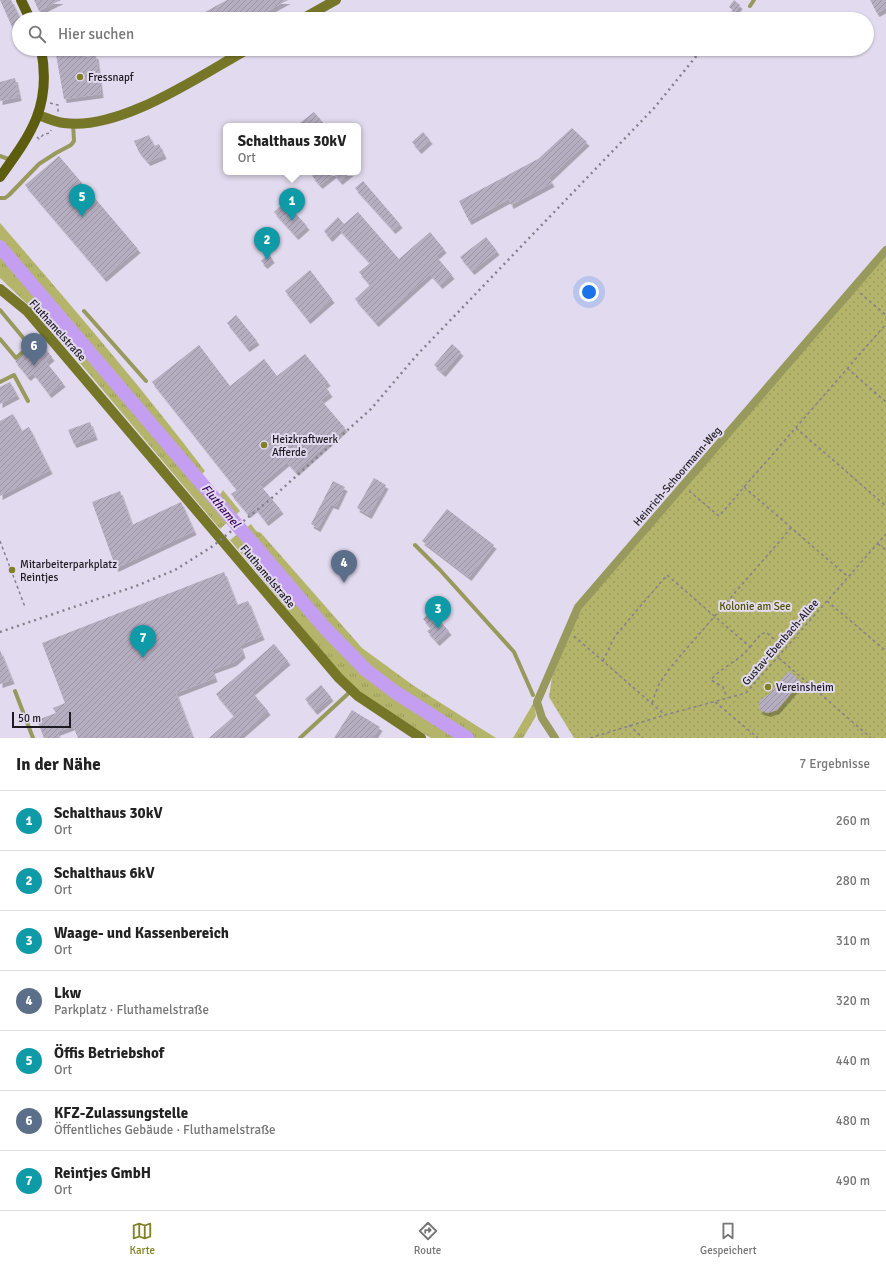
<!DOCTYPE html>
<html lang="de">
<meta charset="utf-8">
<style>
body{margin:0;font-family:Signika,sans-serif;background:#f2f2f2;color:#222}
.scale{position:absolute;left:12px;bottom:10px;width:59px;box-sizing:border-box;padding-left:4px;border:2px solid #1d1a21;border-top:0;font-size:11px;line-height:14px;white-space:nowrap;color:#1d1a21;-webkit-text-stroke:3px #e2daee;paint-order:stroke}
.you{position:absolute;left:589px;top:292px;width:14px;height:14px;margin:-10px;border:3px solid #fff;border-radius:50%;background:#1a73e8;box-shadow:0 0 0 6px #1a73e833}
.badge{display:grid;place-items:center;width:26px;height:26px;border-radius:50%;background:#808029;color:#fff;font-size:13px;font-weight:700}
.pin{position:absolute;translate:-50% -33px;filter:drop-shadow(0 1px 2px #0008)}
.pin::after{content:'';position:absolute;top:21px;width:14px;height:12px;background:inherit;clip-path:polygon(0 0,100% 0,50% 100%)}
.popup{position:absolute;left:223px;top:123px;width:138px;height:52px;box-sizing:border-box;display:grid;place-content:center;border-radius:6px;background:#fff;filter:drop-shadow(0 1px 3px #0005);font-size:13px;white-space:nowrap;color:#767676}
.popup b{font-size:15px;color:#222}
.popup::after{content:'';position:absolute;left:50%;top:100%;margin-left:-8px;border:8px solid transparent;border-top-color:#fff}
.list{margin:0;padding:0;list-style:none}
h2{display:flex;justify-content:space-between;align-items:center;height:52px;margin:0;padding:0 16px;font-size:17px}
h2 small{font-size:13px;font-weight:400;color:#767676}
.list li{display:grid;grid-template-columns:26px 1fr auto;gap:12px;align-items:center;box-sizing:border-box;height:60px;padding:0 16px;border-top:1px solid #e0e0e0}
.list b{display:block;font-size:15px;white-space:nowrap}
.list p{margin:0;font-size:13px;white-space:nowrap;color:#767676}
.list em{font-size:13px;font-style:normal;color:#767676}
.icon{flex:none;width:22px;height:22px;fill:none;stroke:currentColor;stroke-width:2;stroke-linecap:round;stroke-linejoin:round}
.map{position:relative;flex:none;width:886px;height:738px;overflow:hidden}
.search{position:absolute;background:#fff;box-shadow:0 1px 3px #0004;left:12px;right:12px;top:12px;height:44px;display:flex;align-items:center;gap:10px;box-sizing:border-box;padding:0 14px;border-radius:22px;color:#767676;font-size:15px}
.sheet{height:472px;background:#fff}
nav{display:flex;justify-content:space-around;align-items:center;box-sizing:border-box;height:56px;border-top:1px solid #e0e0e0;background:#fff;font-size:11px;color:#767676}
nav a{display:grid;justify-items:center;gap:2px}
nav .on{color:#808029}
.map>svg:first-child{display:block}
</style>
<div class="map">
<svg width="886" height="738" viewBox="0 0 886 738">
<defs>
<pattern id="grass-tufts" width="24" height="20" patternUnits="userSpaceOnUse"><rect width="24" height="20" fill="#b4b56a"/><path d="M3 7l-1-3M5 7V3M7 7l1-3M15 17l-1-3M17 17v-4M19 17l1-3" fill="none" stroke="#9a9b5c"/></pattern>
<pattern id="garden-dots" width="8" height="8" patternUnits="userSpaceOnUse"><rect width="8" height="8" fill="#b4b56a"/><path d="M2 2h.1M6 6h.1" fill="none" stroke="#9a9b5c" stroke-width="1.8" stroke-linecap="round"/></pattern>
<pattern id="building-hatch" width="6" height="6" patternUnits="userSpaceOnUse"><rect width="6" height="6" fill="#b5adc0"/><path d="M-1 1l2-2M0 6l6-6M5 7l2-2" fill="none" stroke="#9b94a5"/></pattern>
<filter id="shadow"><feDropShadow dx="2.5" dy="4" stdDeviation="0" flood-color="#0004"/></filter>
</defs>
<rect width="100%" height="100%" fill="#e2daee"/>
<!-- grass -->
<path fill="url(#grass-tufts)" d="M0,223C70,304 140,385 205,471L201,475L212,486V491L218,498L223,490L240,511L220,529L42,318L0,278Z
M251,524L256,531L261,533L362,648L414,686L496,738H431L372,701L345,679L230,540Z
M534,702L536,716L523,738H513Z"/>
<!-- garden -->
<path fill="url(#garden-dots)" d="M886,253V738H574L549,697L552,677L579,609Z"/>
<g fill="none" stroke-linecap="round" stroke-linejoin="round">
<!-- river -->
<path stroke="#c49ef1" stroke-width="14" d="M0,247L324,627L366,670L395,692L467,738"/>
</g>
<!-- building -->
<path fill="url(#building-hatch)" filter="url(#shadow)" d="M0,0H11L19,16V29L14,31Z
M34,0H61L39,11Z
M227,0H288L253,19H248L244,11L230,19H192Z
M734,0L740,5L735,12L729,7Z
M870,0H886V8L877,13Z
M55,49H83L85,57L96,55L101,94L64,99Z
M15,78L19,97L0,101V82Z
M314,112L326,126H296Z
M572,128L587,142L549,178L552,183L511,205L509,199L469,221L459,201L538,159Z
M423,132L430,140L419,150L412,142Z
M149,135L154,146L159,144L164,155L148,162L139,152L134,141Z
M59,156L138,249L104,278L25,185Z
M316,172H351L340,181L334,174L320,185L312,176Z
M363,181L400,224L393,230L355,188Z
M285,202L307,226L296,236L274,212Z
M358,212L399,259L430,232L444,249L436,256L452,275L440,285L430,274L376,323L355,299L370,285L359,272L370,263L339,229L330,238L324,231L338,217L344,224Z
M486,237L497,251L472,271L460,257Z
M269,254L272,259L265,265L261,261Z
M310,270L332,299L308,320L285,291Z
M236,315L257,341L247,348L227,323Z
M40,342L52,357L46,362L63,383L49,394L33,373L28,377L15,361Z
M452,344L461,352L443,373L434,365Z
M199,345L230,386L264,359L277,376L305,354L328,382L324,385L330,393L321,400L345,428L296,472L287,462L260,485L281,510L266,522L255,508L248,514L231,494L237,490L152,382Z
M10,382L17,395L0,404V387Z
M13,414L22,431L29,427L50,470L0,496V421Z
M90,422L95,436L74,444L68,430Z
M374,478L386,485L369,515L357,508Z
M333,481L345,487L336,506L331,504L318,528L311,524Z
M120,491L132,525L181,502L194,531L116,568L92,502Z
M447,509L494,545L469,577L422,541Z
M224,572L237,605L248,601L262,636L240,645L243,654L234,662L212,670L215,678L176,693L193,738H78L73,726L57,732L60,738H44L37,720L56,713L53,708L65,703L42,643Z
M427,615L435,624L439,620L449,631L437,642L427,631L431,628L423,619Z
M274,644L288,661L252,692L268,711L237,738H209L234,716L216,694Z
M0,650L12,680L0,684Z
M789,671L801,682L777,710L768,713L761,711L759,707L760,700L769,694Z
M321,685L331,697L315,711L305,699Z
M352,710L380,727L373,738H334Z"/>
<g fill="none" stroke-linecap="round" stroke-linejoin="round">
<!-- path -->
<path stroke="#87818f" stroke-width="1.5" stroke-dasharray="3 3" stroke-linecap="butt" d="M289,19L294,16
M50,103L58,105V111L61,113
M37,137L39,139L44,134L50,133L51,130
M860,293L886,315
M847,368L886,402
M796,428L886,506
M744,487L847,576
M689,491L719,516L886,324
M0,541L25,607
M878,544L886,550
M827,601L886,651
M574,636L665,715
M750,647L760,635L766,632L777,642L787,648
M779,658L871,738
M603,661L615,636L667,575L750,647C740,661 722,666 711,680L723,687L727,698
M715,702L758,738
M652,703L658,686L669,669L791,528
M629,725L643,738
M590,738L665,715L746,693L886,534"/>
<!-- service -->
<path stroke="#98995c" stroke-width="4" d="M750,6L754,0
M0,156L11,160
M0,198H5L9,195L39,164L56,153L71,145L74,141L73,124
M0,310L30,346
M84,311L146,381
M0,339L16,358L45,333
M0,382L14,375L28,401
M415,545L440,570L514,652L533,695
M15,691L33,738
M300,738L351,691"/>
<!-- minor -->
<path stroke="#98995c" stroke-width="8" d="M555,738L542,718L537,702L578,607L886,250"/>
<!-- secondary -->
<path stroke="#767628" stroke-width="10" d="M302,19L336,0
M38,115C47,118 55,122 64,123C121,131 199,76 248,49
M0,289L27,311L338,677L358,696L421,738"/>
<!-- primary -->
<path stroke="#5d5d10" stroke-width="10" d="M21,0L30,19
M0,177C32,133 52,105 41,49"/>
<!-- rail -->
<path stroke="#86808e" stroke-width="2.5" stroke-dasharray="2 4" stroke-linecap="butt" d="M718,19L721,16
M0,632L136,586L175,570L213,546L273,497L371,409L416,356L655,107L702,49"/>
</g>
<!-- markers -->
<g fill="#808029" stroke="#e2daee" stroke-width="1.5">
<circle cx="80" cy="77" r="4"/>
<circle cx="264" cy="445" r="4"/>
<circle cx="12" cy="570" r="4"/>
<circle cx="768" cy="687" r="4"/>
</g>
<g text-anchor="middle" stroke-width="4" stroke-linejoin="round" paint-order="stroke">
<!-- poi labels -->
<g font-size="11" fill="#1d1a21" stroke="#e2daee" text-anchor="start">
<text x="88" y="81">Fressnapf</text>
<text x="272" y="443">Heizkraftwerk<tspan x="272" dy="13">Afferde</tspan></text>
<text x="20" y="568">Mitarbeiterparkplatz<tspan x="20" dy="13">Reintjes</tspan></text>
<text x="776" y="691">Vereinsheim</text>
</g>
<!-- street labels -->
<g font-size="11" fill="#1d1a21" stroke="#e2daee">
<text transform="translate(58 330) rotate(48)" y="4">Fluthamelstraße</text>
<text transform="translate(677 476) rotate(-49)" y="4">Heinrich-Schoormann-Weg</text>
<text transform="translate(268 576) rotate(50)" y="4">Fluthamelstraße</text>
<text transform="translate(780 642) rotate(-49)" y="4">Gustav-Ebenbach-Allee</text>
</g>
<!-- park labels -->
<g font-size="11" fill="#515100" stroke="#e2daee">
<text x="755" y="610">Kolonie am See</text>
</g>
<!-- water labels -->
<g font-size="12" font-style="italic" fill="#3e0066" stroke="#e2daee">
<text transform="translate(221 506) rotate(50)" y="4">Fluthamel</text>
</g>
</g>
</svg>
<div class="scale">50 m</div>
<div class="you"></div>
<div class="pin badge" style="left:292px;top:221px;background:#0f9aa8">1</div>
<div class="popup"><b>Schalthaus 30kV</b>Ort</div>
<div class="pin badge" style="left:267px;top:260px;background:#0f9aa8">2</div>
<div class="pin badge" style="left:438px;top:629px;background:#0f9aa8">3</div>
<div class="pin badge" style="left:344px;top:583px;background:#5c6f8a">4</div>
<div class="pin badge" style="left:82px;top:217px;background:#0f9aa8">5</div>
<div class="pin badge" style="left:34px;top:366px;background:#5c6f8a">6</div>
<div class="pin badge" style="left:143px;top:658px;background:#0f9aa8">7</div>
<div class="search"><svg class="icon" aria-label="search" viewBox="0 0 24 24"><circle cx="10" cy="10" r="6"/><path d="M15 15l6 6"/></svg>Hier suchen</div>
</div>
<section class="sheet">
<h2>In der Nähe<small>7 Ergebnisse</small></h2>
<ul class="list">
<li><span class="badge" style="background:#0f9aa8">1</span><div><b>Schalthaus 30kV</b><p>Ort</p></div><em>260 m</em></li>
<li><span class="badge" style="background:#0f9aa8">2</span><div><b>Schalthaus 6kV</b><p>Ort</p></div><em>280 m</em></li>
<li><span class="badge" style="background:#0f9aa8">3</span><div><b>Waage- und Kassenbereich</b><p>Ort</p></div><em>310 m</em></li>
<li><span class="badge" style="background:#5c6f8a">4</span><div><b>Lkw</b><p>Parkplatz · Fluthamelstraße</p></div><em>320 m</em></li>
<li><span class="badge" style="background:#0f9aa8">5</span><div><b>Öffis Betriebshof</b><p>Ort</p></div><em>440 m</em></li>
<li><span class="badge" style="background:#5c6f8a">6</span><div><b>KFZ-Zulassungstelle</b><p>Öffentliches Gebäude · Fluthamelstraße</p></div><em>480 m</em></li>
<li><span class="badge" style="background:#0f9aa8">7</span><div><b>Reintjes GmbH</b><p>Ort</p></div><em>490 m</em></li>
</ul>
</section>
<nav>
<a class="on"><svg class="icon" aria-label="map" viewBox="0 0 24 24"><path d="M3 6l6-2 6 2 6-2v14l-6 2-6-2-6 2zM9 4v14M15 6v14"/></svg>Karte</a>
<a><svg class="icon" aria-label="directions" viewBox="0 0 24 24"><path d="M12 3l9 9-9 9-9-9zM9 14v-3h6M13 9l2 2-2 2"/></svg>Route</a>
<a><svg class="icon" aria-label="saved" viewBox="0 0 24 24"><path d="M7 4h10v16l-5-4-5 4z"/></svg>Gespeichert</a>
</nav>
